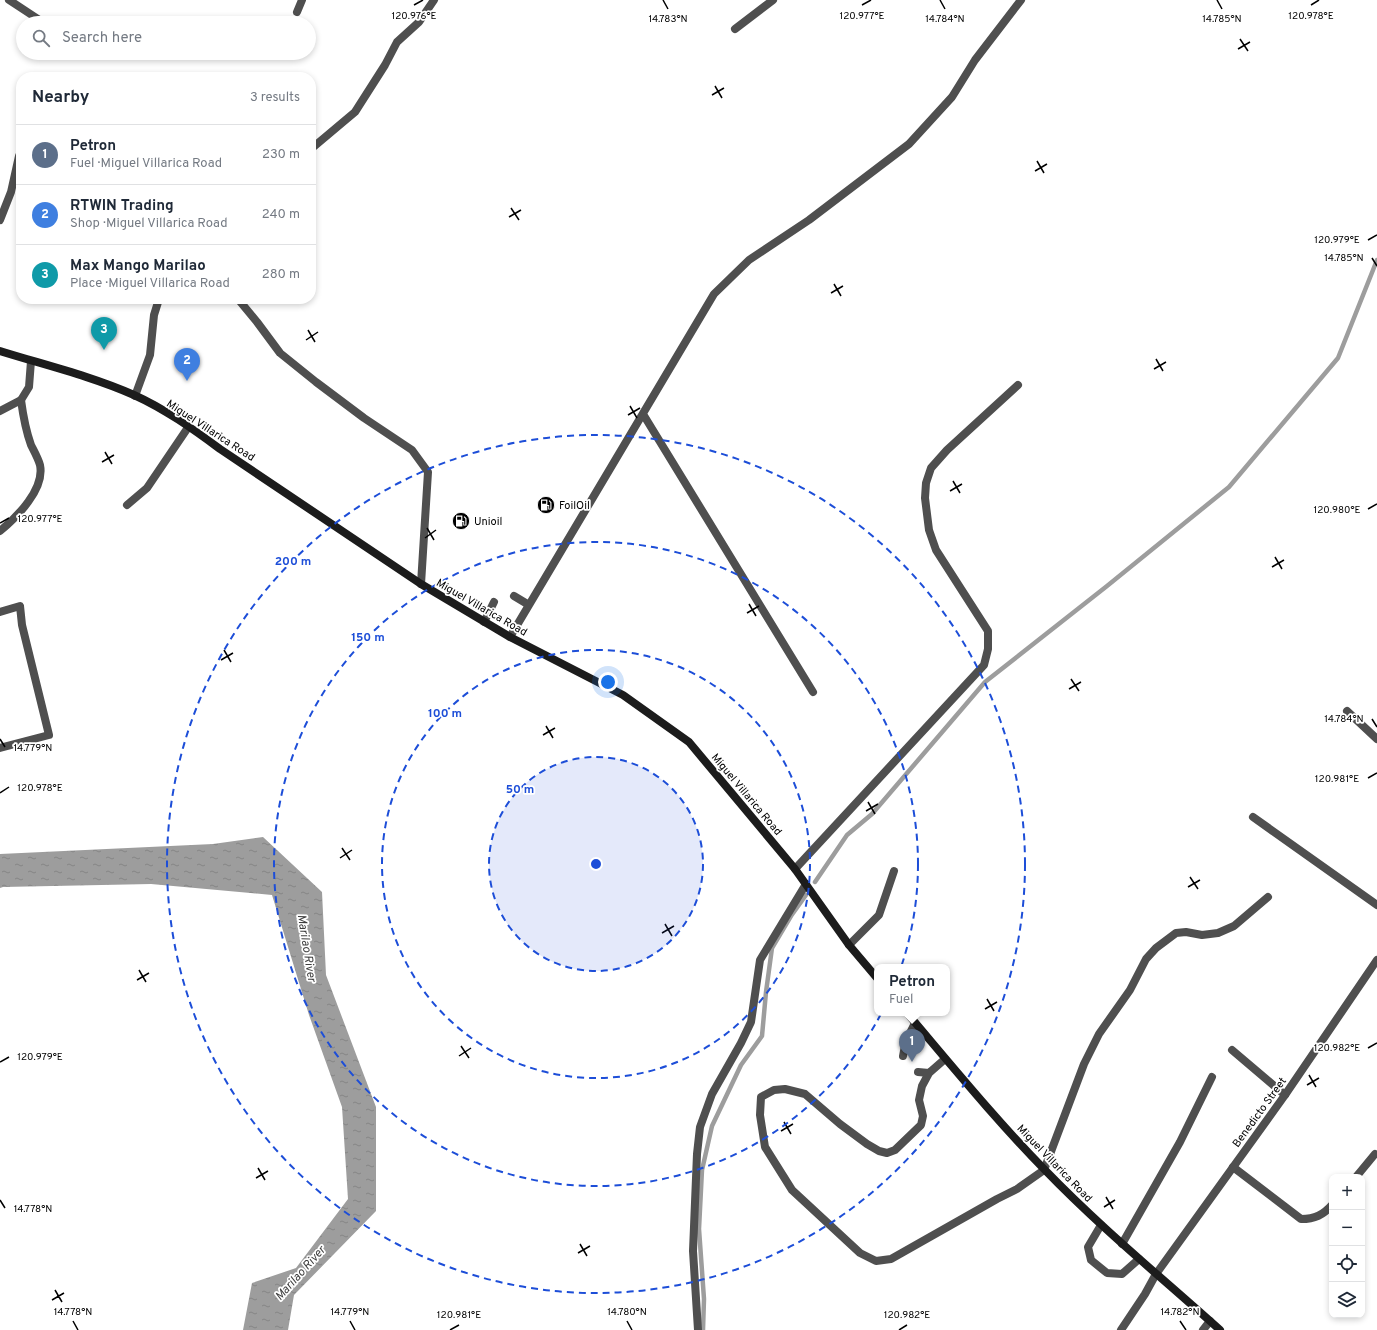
<!DOCTYPE html>
<meta charset="utf-8">
<style>
body{margin:0;font-family:Overpass,sans-serif;background:#f6f6f7;color:#1f2937}
.controls{position:absolute;right:12px;bottom:12px;display:grid;overflow:hidden;border-radius:8px;box-shadow:0 2px 6px #0003}
.controls button{width:36px;height:36px;display:grid;place-items:center;padding:0;border:0;border-bottom:1px solid #e0e1e3;background:#fff;color:#1f2937;font:20px sans-serif}
.you{position:absolute;left:608px;top:682px;width:14px;height:14px;margin:-10px;border:3px solid #fff;border-radius:50%;background:#1a73e8;box-shadow:0 0 0 6px #1a73e833}
.badge{display:grid;place-items:center;width:26px;height:26px;border-radius:50%;background:#000;color:#fff;font-size:13px;font-weight:700}
.pin{position:absolute;translate:-50% -33px;filter:drop-shadow(0 1px 2px #0008)}
.pin::after{content:'';position:absolute;top:21px;width:14px;height:12px;background:inherit;clip-path:polygon(0 0,100% 0,50% 100%)}
.popup{position:absolute;left:874px;top:964px;width:76px;height:52px;box-sizing:border-box;display:grid;place-content:center;border-radius:8px;background:#fff;filter:drop-shadow(0 1px 3px #0005);font-size:13px;white-space:nowrap;color:#747a83}
.popup b{font-size:15px;color:#1f2937}
.popup::after{content:'';position:absolute;left:50%;top:100%;margin-left:-8px;border:8px solid transparent;border-top-color:#fff}
.list{margin:0;padding:0;list-style:none}
h2{display:flex;justify-content:space-between;align-items:center;height:52px;margin:0;padding:0 16px;font-size:17px}
h2 small{font-size:13px;font-weight:400;color:#747a83}
.list li{display:grid;grid-template-columns:26px 1fr auto;gap:12px;align-items:center;box-sizing:border-box;height:60px;padding:0 16px;border-top:1px solid #e0e1e3}
.list b{display:block;font-size:15px;white-space:nowrap}
.list p{margin:0;font-size:13px;white-space:nowrap;color:#747a83}
.list em{font-size:13px;font-style:normal;color:#747a83}
.icon{flex:none;width:22px;height:22px;fill:none;stroke:currentColor;stroke-width:2;stroke-linecap:round;stroke-linejoin:round}
.map{position:relative;flex:none;width:1377px;height:1330px;overflow:hidden}
.search{position:absolute;background:#fff;box-shadow:0 2px 6px #0003;left:16px;top:16px;width:300px;height:44px;display:flex;align-items:center;gap:10px;box-sizing:border-box;padding:0 14px;border-radius:22px;color:#747a83;font-size:15px}
.panel{position:absolute;background:#fff;box-shadow:0 2px 6px #0003;left:16px;top:72px;width:300px;height:232px;border-radius:16px}
.map>svg:first-child{display:block}
</style>
<div class="map">
<svg width="1377" height="1330" viewBox="0 0 1377 1330">
<defs>
<pattern id="water-ripples" width="26" height="14" patternUnits="userSpaceOnUse"><rect width="26" height="14" fill="#9d9d9d"/><path d="M2 4q2-2 4 0t4 0M15 11q2-2 4 0t4 0" fill="none" stroke="#858585"/></pattern>
</defs>
<rect width="100%" height="100%" fill="#fff"/>
<!-- water -->
<path fill="url(#water-ripples)" d="M263,837L322,892L326,975L376,1107V1211L294,1295L288,1330H243L252,1283L296,1268L348,1199L342,1107L309,1015L272,895L151,884L3,887L0,888V854L213,844Z"/>
<g fill="none" stroke-linecap="round" stroke-linejoin="round">
<!-- stream -->
<path stroke="#9d9d9d" stroke-width="4.5" d="M815,882L847,835L872,814L985,682L1107,586L1229,487L1338,358L1377,260
M703,1330L704,1299L699,1229L702,1170L712,1126L741,1065L762,1036L766,992L772,948L791,916L806,895"/>
<!-- lane -->
<path stroke="#4f4f4f" stroke-width="8" d="M0,411L21,400
M643,414L813,692
M514,596L529,605
M484,622L494,602
M510,637L714,294L749,260L809,220L909,144L952,97L975,60L1021,0
M795,869L984,665L988,649V631L936,550L929,530L925,498L926,483L931,468L947,450L1018,385
M849,945L879,915L894,871
M1232,1050L1285,1095
M903,1056L906,1041L915,1023
M918,1072L929,1073L945,1059
M929,1073L922,1086L919,1100L923,1116L921,1125L895,1150L887,1153L879,1151L867,1144L840,1124L805,1094L785,1089L774,1090L761,1097L760,1115L765,1147L792,1190L860,1253L876,1261L891,1259L997,1199L1017,1189L1044,1170
M1233,1167L1301,1219C1315,1219 1323,1215 1332,1205
M1356,1177L1375,1154
M1101,1225L1088,1247L1091,1260L1107,1273L1122,1274L1139,1259
M1203,1330L1210,1321"/>
<!-- street -->
<path stroke="#4f4f4f" stroke-width="8" d="M9,0L44,23
M297,12L302,0
M735,29L773,0
M311,149L355,112L385,65L397,42L419,22L434,0
M0,220L11,192L19,156
M238,299L257,322L280,353L316,382L364,418L412,450L428,472L421,584
M135,396L150,355L154,315L159,299
M127,505L147,488L189,426
M0,531C17,517 45,489 40,465C38,458 34,451 31,445C26,431 23,415 21,400L29,387L31,361
M0,612L20,606L22,625L49,735L0,748
M1347,711L1377,739
M1253,817L1377,905
M1044,1170L1084,1064L1099,1034L1130,990L1146,959L1156,948L1176,933L1186,932L1202,935L1218,933L1234,926L1268,897
M1122,1244L1180,1142L1212,1077
M698,1330L693,1251L697,1154L700,1127L712,1094L741,1043L751,1022L760,960L806,884
M1121,1330L1145,1294L1156,1274L1285,1095L1377,960"/>
<!-- secondary -->
<path stroke="#1c1c1c" stroke-width="8" d="M0,351C45,365 91,376 134,395C165,409 193,429 220,449L421,584L510,637L623,695L689,742L795,869L849,945L877,978
M907,1013C952,1066 996,1120 1045,1170C1100,1227 1161,1277 1220,1330"/>
</g>
<!-- ticks -->
<path fill="none" stroke="#000" stroke-width="1.5" d="M663,0L668,9M940,0L945,9M1217,0L1222,9M414,5L423,0M862,5L871,0M1311,5L1319,0M1240,39L1248,51M1238,49L1250,42M715,86L722,98M712,95L724,88M1037,161L1044,173M1035,171L1047,164M511,208L519,220M509,217L521,210M1368,240L1377,235M1372,258L1377,266M834,284L841,296M831,293L843,286M308,330L315,342M306,340L318,332M1156,359L1163,371M1154,369L1166,362M630,406L637,418M628,415L640,408M105,452L112,464M102,462L114,455M953,481L960,493M950,491L962,484M1368,509L1377,504M0,523L9,518M427,528L434,540M425,538L436,530M1275,557L1282,569M1272,567L1284,560M749,604L756,616M747,613L759,606M224,650L231,662M221,660L233,653M1071,679L1079,691M1069,689L1081,682M1372,719L1377,727M546,726L553,738M543,735L555,728M0,739L5,747M1368,778L1377,773M0,793L9,787M868,802L875,814M866,811L878,804M342,848L350,860M340,858L352,850M1190,877L1198,889M1188,887L1200,880M665,924L672,936M662,933L674,926M139,970L146,982M137,980L149,973M987,999L994,1011M985,1009L997,1002M461,1046L469,1058M1368,1048L1377,1043M459,1056L471,1048M0,1062L9,1057M1309,1075L1316,1087M1307,1085L1319,1078M784,1122L791,1134M781,1131L793,1124M258,1168L265,1180M256,1178L268,1171M1106,1197L1113,1209M0,1200L5,1208M1104,1207L1115,1200M580,1244L587,1256M578,1253L590,1246M55,1290L62,1302M52,1300L64,1293M73,1321L78,1330M350,1321L355,1330M627,1321L632,1330M1180,1321L1186,1330M450,1330L459,1325M899,1330L907,1325"/>
<!-- distance rings -->
<circle cx="596" cy="864" r="107" fill="#1d4ed8" fill-opacity=".12"/>
<g fill="none" stroke="#1d4ed8" stroke-width="2" stroke-dasharray="7 5">
<circle cx="596" cy="864" r="107"/>
<circle cx="596" cy="864" r="214"/>
<circle cx="596" cy="864" r="322"/>
<circle cx="596" cy="864" r="429"/>
</g>
<!-- icons -->
<defs>
<symbol id="fuel-disc" viewBox="-11 -11 22 22"><circle r="9.5" fill="#000" stroke="#fff"/><path d="M-5.5-6h7V0h2V4h1.3V-2.5L3-4.5l.8-.8L6-3V5H2.5V1h-1V6h-7ZM-4.2-4.7v3.2H.2V-4.7Z" fill="#fff"/></symbol>
</defs>
<g fill-rule="evenodd">
<use href="#fuel-disc" x="536" y="495" width="20" height="20"/>
<use href="#fuel-disc" x="451" y="511" width="20" height="20"/>
</g>
<g text-anchor="middle" stroke-width="3.5" stroke-linejoin="round" paint-order="stroke">
<!-- street labels -->
<g font-size="11" fill="#000" stroke="#fff">
<text transform="translate(211 430) rotate(33)" y="4">Miguel Villarica Road</text>
<text transform="translate(482 607) rotate(30)" y="4">Miguel Villarica Road</text>
<text transform="translate(747 794) rotate(50)" y="4">Miguel Villarica Road</text>
<text transform="translate(1259 1112) rotate(-54)" y="4">Benedicto Street</text>
<text transform="translate(1055 1163) rotate(46)" y="4">Miguel Villarica Road</text>
</g>
<!-- poi labels -->
<g font-size="11" fill="#000" stroke="#fff" text-anchor="start">
<text x="559" y="509">FoilOil</text>
<text x="474" y="525">Unioil</text>
</g>
<!-- water labels -->
<g font-size="12" font-style="italic" fill="#3e3e3e" stroke="#fff">
<text transform="translate(307 948) rotate(81)" y="4">Marilao River</text>
<text transform="translate(300 1273) rotate(-48)" y="4">Marilao River</text>
</g>
</g>
<g font-size="10" text-anchor="middle" fill="#000" stroke="#fff" stroke-width="3.5" stroke-linejoin="round" paint-order="stroke">
<text x="414" y="19">120.976°E</text>
<text x="862" y="19">120.977°E</text>
<text x="1311" y="19">120.978°E</text>
<text x="668" y="22">14.783°N</text>
<text x="945" y="22">14.784°N</text>
<text x="1222" y="22">14.785°N</text>
<text x="1337" y="243">120.979°E</text>
<text x="1344" y="261">14.785°N</text>
<text x="1337" y="513">120.980°E</text>
<text x="40" y="522">120.977°E</text>
<text x="1344" y="722">14.784°N</text>
<text x="33" y="751">14.779°N</text>
<text x="1337" y="782">120.981°E</text>
<text x="40" y="791">120.978°E</text>
<text x="1337" y="1051">120.982°E</text>
<text x="40" y="1060">120.979°E</text>
<text x="33" y="1212">14.778°N</text>
<text x="73" y="1315">14.778°N</text>
<text x="350" y="1315">14.779°N</text>
<text x="627" y="1315">14.780°N</text>
<text x="1180" y="1315">14.782°N</text>
<text x="459" y="1318">120.981°E</text>
<text x="907" y="1318">120.982°E</text>
</g>
<circle cx="596" cy="864" r="6" fill="#1d4ed8" stroke="#fff" stroke-width="2"/>
<g font-size="12" text-anchor="middle" font-weight="bold" fill="#1d4ed8" stroke="#fff" stroke-width="3.5" stroke-linejoin="round" paint-order="stroke">
<text x="293" y="565">200 m</text>
<text x="368" y="641">150 m</text>
<text x="445" y="717">100 m</text>
<text x="520" y="793">50 m</text>
</g>
</svg>
<div class="controls">
<button>+</button>
<button>−</button>
<button><svg class="icon" aria-label="locate" viewBox="0 0 24 24"><circle cx="12" cy="12" r="6"/><path d="M12 2v4M12 18v4M2 12h4M18 12h4"/></svg></button>
<button><svg class="icon" aria-label="layers" viewBox="0 0 24 24"><path d="M12 4l9 5-9 5-9-5zM3 14l9 5 9-5"/></svg></button>
</div>
<div class="you"></div>
<div class="pin badge" style="left:912px;top:1062px;background:#5c6f8a">1</div>
<div class="popup"><b>Petron</b>Fuel</div>
<div class="pin badge" style="left:187px;top:381px;background:#3f7fe0">2</div>
<div class="pin badge" style="left:104px;top:350px;background:#0f9aa8">3</div>
<div class="search"><svg class="icon" aria-label="search" viewBox="0 0 24 24"><circle cx="10" cy="10" r="6"/><path d="M15 15l6 6"/></svg>Search here</div>
<section class="panel">
<h2>Nearby<small>3 results</small></h2>
<ul class="list">
<li><span class="badge" style="background:#5c6f8a">1</span><div><b>Petron</b><p>Fuel · Miguel Villarica Road</p></div><em>230 m</em></li>
<li><span class="badge" style="background:#3f7fe0">2</span><div><b>RTWIN Trading</b><p>Shop · Miguel Villarica Road</p></div><em>240 m</em></li>
<li><span class="badge" style="background:#0f9aa8">3</span><div><b>Max Mango Marilao</b><p>Place · Miguel Villarica Road</p></div><em>280 m</em></li>
</ul>
</section>
</div>
